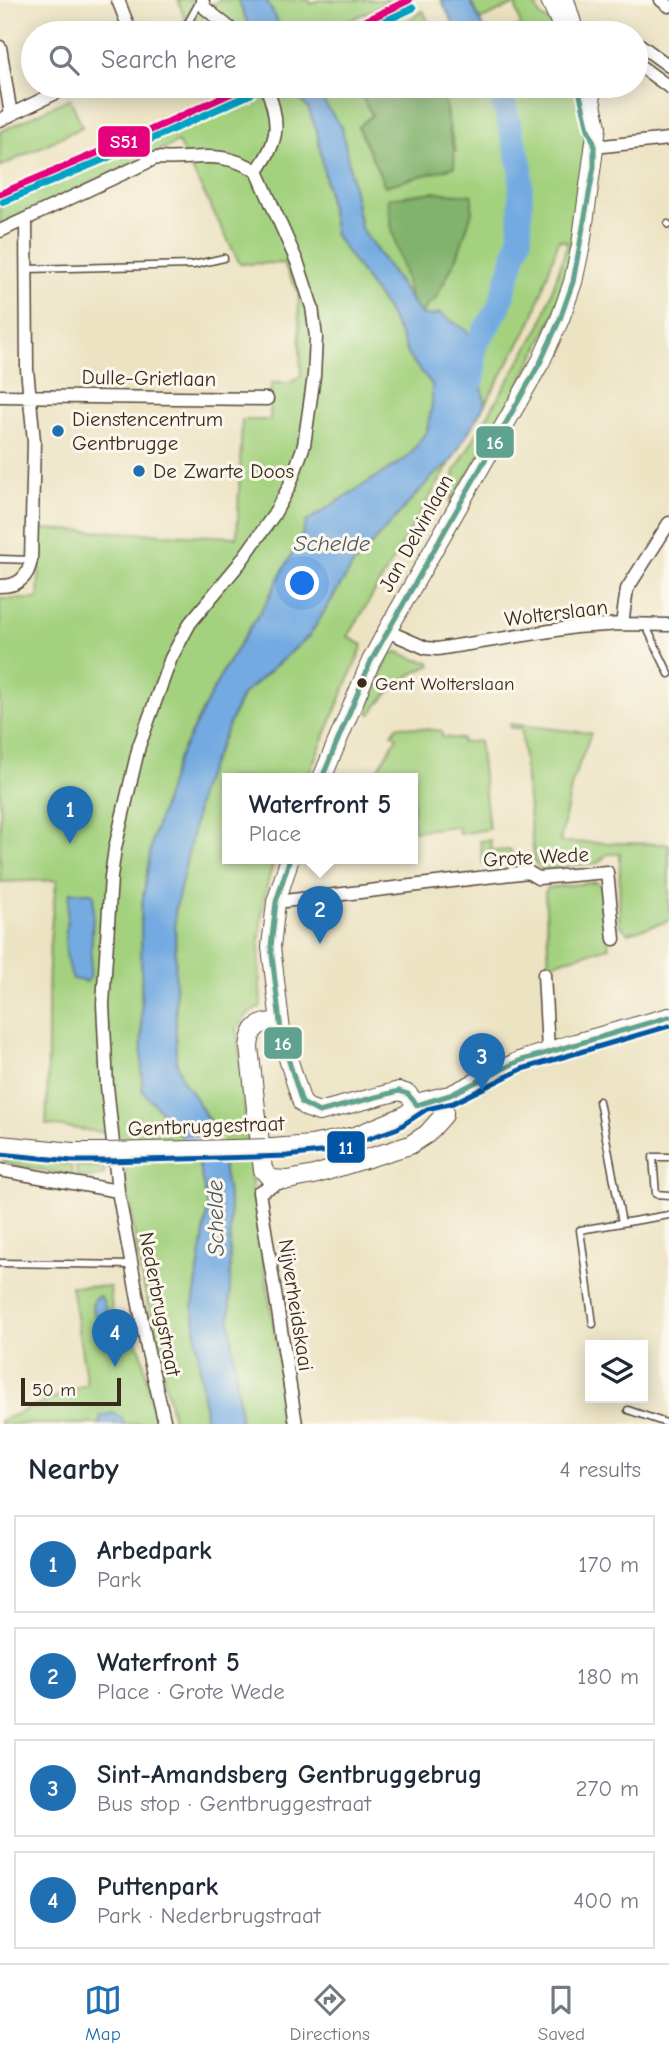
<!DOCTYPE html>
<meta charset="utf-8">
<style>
body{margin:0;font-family:"Comic Neue",sans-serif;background:#f6f6f7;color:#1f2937}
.controls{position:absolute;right:21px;bottom:21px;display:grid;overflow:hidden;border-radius:0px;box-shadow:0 4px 18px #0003}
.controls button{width:63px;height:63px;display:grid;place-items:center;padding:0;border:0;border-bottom:2px solid #e0e1e3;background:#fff;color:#1f2937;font:35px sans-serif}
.scale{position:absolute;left:21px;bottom:18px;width:100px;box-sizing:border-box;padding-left:7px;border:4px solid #3b2a1e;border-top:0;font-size:19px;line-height:24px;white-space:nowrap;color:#3b2a1e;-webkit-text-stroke:5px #fbf7ec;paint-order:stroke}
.you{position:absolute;left:303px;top:584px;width:24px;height:24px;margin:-18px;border:5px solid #fff;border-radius:50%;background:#1a73e8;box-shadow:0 0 0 10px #1a73e833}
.badge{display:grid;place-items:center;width:46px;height:46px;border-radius:50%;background:#1f6fb2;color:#fff;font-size:23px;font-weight:700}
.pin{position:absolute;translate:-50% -58px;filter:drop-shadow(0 2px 4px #0008)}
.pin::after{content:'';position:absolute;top:37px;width:24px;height:21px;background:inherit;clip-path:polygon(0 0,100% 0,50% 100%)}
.popup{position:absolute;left:222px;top:773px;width:196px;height:91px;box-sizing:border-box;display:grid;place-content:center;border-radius:0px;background:#fff;filter:drop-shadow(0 2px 5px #0005);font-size:23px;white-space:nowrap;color:#747a83}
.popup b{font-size:26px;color:#1f2937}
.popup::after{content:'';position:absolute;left:50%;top:100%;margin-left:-14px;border:14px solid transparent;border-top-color:#fff}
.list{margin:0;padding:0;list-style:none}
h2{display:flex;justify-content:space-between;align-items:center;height:91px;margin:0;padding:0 28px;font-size:30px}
h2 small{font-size:23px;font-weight:400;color:#747a83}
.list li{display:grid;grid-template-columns:46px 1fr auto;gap:21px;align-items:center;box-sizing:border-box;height:98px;margin:0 14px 14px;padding:0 14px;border:2px solid #e0e1e3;border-radius:0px}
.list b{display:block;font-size:26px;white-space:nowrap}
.list p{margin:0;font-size:23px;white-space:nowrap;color:#747a83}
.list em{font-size:23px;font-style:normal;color:#747a83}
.icon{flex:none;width:38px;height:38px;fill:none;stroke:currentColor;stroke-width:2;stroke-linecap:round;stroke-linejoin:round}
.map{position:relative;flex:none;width:669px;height:1424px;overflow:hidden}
.search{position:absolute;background:#fff;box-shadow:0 4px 18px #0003;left:21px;right:21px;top:21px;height:77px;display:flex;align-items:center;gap:18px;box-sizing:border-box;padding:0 24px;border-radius:38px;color:#747a83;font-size:26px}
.sheet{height:539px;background:#fff}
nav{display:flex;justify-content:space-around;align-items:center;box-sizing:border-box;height:98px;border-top:2px solid #e0e1e3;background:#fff;font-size:19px;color:#747a83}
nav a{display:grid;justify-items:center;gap:4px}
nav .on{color:#1f6fb2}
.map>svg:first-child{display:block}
</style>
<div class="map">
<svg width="669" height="1424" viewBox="0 0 669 1424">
<rect width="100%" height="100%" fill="#fbf7ec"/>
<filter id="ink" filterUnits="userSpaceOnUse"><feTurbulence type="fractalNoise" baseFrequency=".0143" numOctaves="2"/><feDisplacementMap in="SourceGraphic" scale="14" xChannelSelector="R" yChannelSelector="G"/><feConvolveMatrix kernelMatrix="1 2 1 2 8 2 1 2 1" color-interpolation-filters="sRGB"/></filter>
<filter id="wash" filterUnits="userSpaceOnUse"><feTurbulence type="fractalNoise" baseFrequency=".00686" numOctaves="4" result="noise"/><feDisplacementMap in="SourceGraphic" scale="28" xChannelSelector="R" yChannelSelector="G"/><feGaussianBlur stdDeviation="1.57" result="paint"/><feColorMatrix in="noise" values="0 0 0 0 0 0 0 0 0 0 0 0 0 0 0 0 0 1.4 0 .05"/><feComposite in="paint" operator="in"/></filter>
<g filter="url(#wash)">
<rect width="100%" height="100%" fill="#ece3c2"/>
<!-- green -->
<path fill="#a3d17e" stroke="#6f7e4e" stroke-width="2" d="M178,0H205L209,7L219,0H238L252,33H219L217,27L185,19Z
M266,0H309L311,4L319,0H392L324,33H284Z
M470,0H533L540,16L558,27L560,33H504L521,26L515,4L480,20Z
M423,11L434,33H417L411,19Z
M237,86H287L308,108L317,131L335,235L387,310L401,336L409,357L432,384V405L427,431L408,457L307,521L302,535L267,601L224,669L177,761L152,841L141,911L142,1089L176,1128L199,1166L208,1206L193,1307L206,1424H174L139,1264L127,1187L125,1165L138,1141L117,1140L116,1134L46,1125C51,1043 43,961 57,880L0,882V599H38L41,529L237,537L242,420H270L271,383H290L301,376L298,291L283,263L240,264L178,142L0,225V201L242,98Z
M312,86H356L372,115L456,151C448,129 448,107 440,86H575L585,131L586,161L580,176L572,240C586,284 476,460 450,505L455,471L541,325L568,242L559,240L532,321L485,404L475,346L439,313L433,316L421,315L427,305L435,300L391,207L392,230L412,301L361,228L342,128Z
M70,98L82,127L0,167V132Z
M450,463L348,637L363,645L307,778H227V858H275C257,908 258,955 261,1007L248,1014L237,1028L253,1193L289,1424H241L230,1320V1206L218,1137L199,1104L182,1079L176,1060L175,911L193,831L200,790L242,695L309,636L353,565L432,477Z
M398,652L417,660L430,662L431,665C404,676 388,690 371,714L367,711L390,654Z
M510,724L591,733L572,783L560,842L669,844V921L628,933L619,924L620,854H607L598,863L540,869L534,861L521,728H511Z
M398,726L442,731V737L462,739V743L479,741L489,829L459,834L458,826L413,831V778H373L397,737L392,734Z
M490,840L492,851L511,850L512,860L483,863L480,841Z
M596,882L602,887L609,947L549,964L545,893L547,888Z
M1,1157L71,1165L72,1175L13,1165L6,1163Z
M76,1166L105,1167L104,1174L91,1178L77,1176Z
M71,1286L110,1287L114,1335L132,1334L141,1351L157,1424H0V1421L87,1384Z"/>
<!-- forest -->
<path fill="#82b36d" stroke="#5e6e46" stroke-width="2" d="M411,19L417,33H379Z
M356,86H440C446,101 446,114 449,129C452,147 456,147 454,167L385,186L358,127L372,115Z
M433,192L472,195V212L458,255L435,300L427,305L421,315L412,301L392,230L388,198Z"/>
<!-- water -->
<path fill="#73aae1" stroke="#576a80" stroke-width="2" d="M238,0H266L284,33H252Z
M441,0H470L486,33H458Z
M287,86H312L342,128L361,228L421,315L433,316L439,313L467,331L475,346L485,404L450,463L432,477L353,565L309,636L242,695L200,790L193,831L175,911L176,1060L182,1079L199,1104L218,1137L230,1206V1320L241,1424H206L193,1307L208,1206L199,1166L176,1128L142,1090L141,911L152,841L177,761L224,669L267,601L302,535L307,521L408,457L427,431L432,405V384L409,357L401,336L387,310L335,235L317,131L308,108Z
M70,892L91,893L94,895L90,978L86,982L73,979C60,953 67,920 70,892Z
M100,1296C109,1306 107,1328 108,1342L104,1346L92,1306L94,1299Z
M112,1413L121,1417L125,1424H99L101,1416Z"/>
<!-- pier -->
<path fill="#ece3c2" d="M221,1137L225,1162L193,1163L178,1138Z"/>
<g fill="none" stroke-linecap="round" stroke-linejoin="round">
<!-- river -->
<path stroke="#73aae1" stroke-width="24" d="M473,380L475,346L499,307L520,238L521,167L499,86"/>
</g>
</g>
<g filter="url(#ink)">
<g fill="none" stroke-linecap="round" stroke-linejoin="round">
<defs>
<path id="lane" d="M177,33L189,21L200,1
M668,224L669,225
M27,269L193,265L224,258
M0,559L31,560
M646,626L669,674
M599,1101L622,1223
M669,1157H653L656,1194L669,1195
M0,1263L131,1265
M593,1324L580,1230L669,1215
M628,1410L669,1424"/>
<path id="street" d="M118,0L131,33
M202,0L205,8L236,33
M661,0L669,6
M636,42L669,66
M0,47L11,115
M636,63L669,87
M0,120L70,86
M594,147L669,139
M0,231L156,158C196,161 219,148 257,171
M0,396L267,399
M0,586C18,586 28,578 31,560L34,441L27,369L26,219
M622,624L627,589L669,523
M387,631L426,648L437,649L575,627L622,624L669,625
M276,902L528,872L538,878L607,872L614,939
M544,974L548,1051
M0,1170L118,1191
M283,1181L259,1192L296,1424
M165,1424L147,1348L118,1191L107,1086L103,1004L111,877L115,848L139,746L171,658L190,623L239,564L273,516L289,487L304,445L314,376L316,337L312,307L298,264L257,171C280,140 280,121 266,86"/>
<path id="secondary" d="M550,0L565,33
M565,0L575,33
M322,778L371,661L387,631L541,361L560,319L573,282L581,245L597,127L588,86
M290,858L276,902L271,947L282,1039L302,1103L308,1108L319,1112L399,1091L408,1094L417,1105
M279,1021C258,1023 251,1026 249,1047L263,1170L271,1179L288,1180L314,1175L410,1145L427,1134L444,1115V1096
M0,1145L73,1152H106
M272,1148L311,1145L355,1136L404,1116L424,1101L450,1095L519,1061L565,1046L669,1017"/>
</defs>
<!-- lane casing -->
<use href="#lane" stroke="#564637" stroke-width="9"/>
<!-- street casing -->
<use href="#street" stroke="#564637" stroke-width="15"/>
<!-- secondary casing -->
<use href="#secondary" stroke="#564637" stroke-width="20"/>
<!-- lane -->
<use href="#lane" stroke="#fff" stroke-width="6"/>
<!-- street -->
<use href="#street" stroke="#fff" stroke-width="12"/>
<!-- secondary -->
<use href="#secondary" stroke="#fff" stroke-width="18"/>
<defs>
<path id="secondary-bridge" d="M106,1152L272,1148"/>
</defs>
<!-- secondary-bridge casing -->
<use href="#secondary-bridge" stroke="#564637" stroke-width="20" stroke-linecap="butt"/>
<!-- secondary-bridge -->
<use href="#secondary-bridge" stroke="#fff" stroke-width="18"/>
<defs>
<path id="bus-1" d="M322,778L371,661L541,361L560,319L573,282L594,167V143L588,129L578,86
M290,858L276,902L271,947L282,1039L302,1103L319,1112L399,1091L408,1094L417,1105
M417,1105L450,1095L519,1061L669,1017"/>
<path id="bus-2" d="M0,1154L72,1161H106L287,1156L337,1150L398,1128L427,1109L453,1103L522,1069L669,1026"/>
</defs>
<!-- bus-1 casing -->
<use href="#bus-1" stroke="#fbf7ec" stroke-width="10"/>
<!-- bus-2 casing -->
<use href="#bus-2" stroke="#fbf7ec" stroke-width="10"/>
<!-- bus-1 -->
<use href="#bus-1" stroke="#60a290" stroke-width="5"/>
<!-- bus-2 -->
<use href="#bus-2" stroke="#0056a4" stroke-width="5"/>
<defs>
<path id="rail-1" d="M340,33L409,0
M0,194L144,133L247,86"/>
<path id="rail-2" d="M360,33L413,8
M3,202L147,141L251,94"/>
</defs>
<!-- rail-1 casing -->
<use href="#rail-1" stroke="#fbf7ec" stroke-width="12"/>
<!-- rail-2 casing -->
<use href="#rail-2" stroke="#fbf7ec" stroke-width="12"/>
<!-- rail-1 -->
<use href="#rail-1" stroke="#e5007d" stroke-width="7"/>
<!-- rail-2 -->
<use href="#rail-2" stroke="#03a3c5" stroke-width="7"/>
</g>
</g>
<!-- markers -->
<g fill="#1f6fb2" stroke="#fbf7ec" stroke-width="2.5">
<circle cx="58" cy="431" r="7"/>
<circle cx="139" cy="471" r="7"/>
</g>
<circle fill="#3b2a1e" stroke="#fbf7ec" stroke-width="2.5" cx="362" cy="683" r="6"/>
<g text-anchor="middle" stroke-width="6" stroke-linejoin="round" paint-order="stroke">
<!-- bus labels -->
<g font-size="19" fill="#3b2a1e" stroke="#fbf7ec" text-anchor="start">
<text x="375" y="690">Gent Wolterslaan</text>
</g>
<!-- street labels -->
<g font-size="21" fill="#3b2a1e" stroke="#fbf7ec">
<text transform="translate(149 378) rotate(1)" y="7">Dulle-Grietlaan</text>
<text transform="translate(416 533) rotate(-61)" y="7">Jan Delvinlaan</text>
<text transform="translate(556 613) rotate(-7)" y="7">Wolterslaan</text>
<text transform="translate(536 857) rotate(-3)" y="7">Grote Wede</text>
<text transform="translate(206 1126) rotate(-2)" y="7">Gentbruggestraat</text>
<text transform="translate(160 1304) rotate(79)" y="7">Nederbrugstraat</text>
<text transform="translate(296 1305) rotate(81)" y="7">Nijverheidskaai</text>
</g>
<!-- poi labels -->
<g font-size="21" fill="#3b2a1e" stroke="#fbf7ec" text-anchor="start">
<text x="72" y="426">Dienstencentrum<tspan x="72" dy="24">Gentbrugge</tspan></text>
<text x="153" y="478">De Zwarte Doos</text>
</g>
<!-- water labels -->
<g font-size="23" font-style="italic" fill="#4f5762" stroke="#fbf7ec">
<text x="332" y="551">Schelde</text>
<text transform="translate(215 1218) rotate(-91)" y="8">Schelde</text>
</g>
</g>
<g stroke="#fbf7ec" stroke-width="2.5">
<rect x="97" y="125" width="54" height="33" rx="7" fill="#e5007d"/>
<rect x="475" y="425" width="40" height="34" rx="7" fill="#60a290"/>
<rect x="263" y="1026" width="40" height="34" rx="7" fill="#60a290"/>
<rect x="326" y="1130" width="40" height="34" rx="7" fill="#0056a4"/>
</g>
<g font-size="19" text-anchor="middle" font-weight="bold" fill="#fff">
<text x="124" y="148">S51</text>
<text x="495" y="449">16</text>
<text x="283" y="1050">16</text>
<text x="346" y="1154">11</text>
</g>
</svg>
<div class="controls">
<button><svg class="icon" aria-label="layers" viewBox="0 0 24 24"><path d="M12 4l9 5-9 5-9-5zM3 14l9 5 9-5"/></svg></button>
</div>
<div class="scale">50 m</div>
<div class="you"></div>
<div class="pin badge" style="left:70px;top:844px">1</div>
<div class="pin badge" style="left:320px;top:944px">2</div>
<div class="popup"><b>Waterfront 5</b>Place</div>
<div class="pin badge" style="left:482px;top:1091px">3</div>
<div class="pin badge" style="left:115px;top:1367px">4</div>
<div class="search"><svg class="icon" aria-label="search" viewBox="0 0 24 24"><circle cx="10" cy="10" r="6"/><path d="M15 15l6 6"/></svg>Search here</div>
</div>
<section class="sheet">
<h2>Nearby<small>4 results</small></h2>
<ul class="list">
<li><span class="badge">1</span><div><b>Arbedpark</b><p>Park</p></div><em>170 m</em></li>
<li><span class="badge">2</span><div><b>Waterfront 5</b><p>Place · Grote Wede</p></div><em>180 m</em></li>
<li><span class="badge">3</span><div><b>Sint-Amandsberg Gentbruggebrug</b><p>Bus stop · Gentbruggestraat</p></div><em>270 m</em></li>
<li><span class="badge">4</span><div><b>Puttenpark</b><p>Park · Nederbrugstraat</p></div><em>400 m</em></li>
</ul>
</section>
<nav>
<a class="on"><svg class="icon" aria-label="map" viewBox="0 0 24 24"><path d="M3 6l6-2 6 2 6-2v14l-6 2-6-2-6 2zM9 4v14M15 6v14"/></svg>Map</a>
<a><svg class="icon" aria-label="directions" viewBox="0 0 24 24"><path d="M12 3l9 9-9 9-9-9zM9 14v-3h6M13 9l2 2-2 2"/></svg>Directions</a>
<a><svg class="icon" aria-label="saved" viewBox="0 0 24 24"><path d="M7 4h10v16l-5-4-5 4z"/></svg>Saved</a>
</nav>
